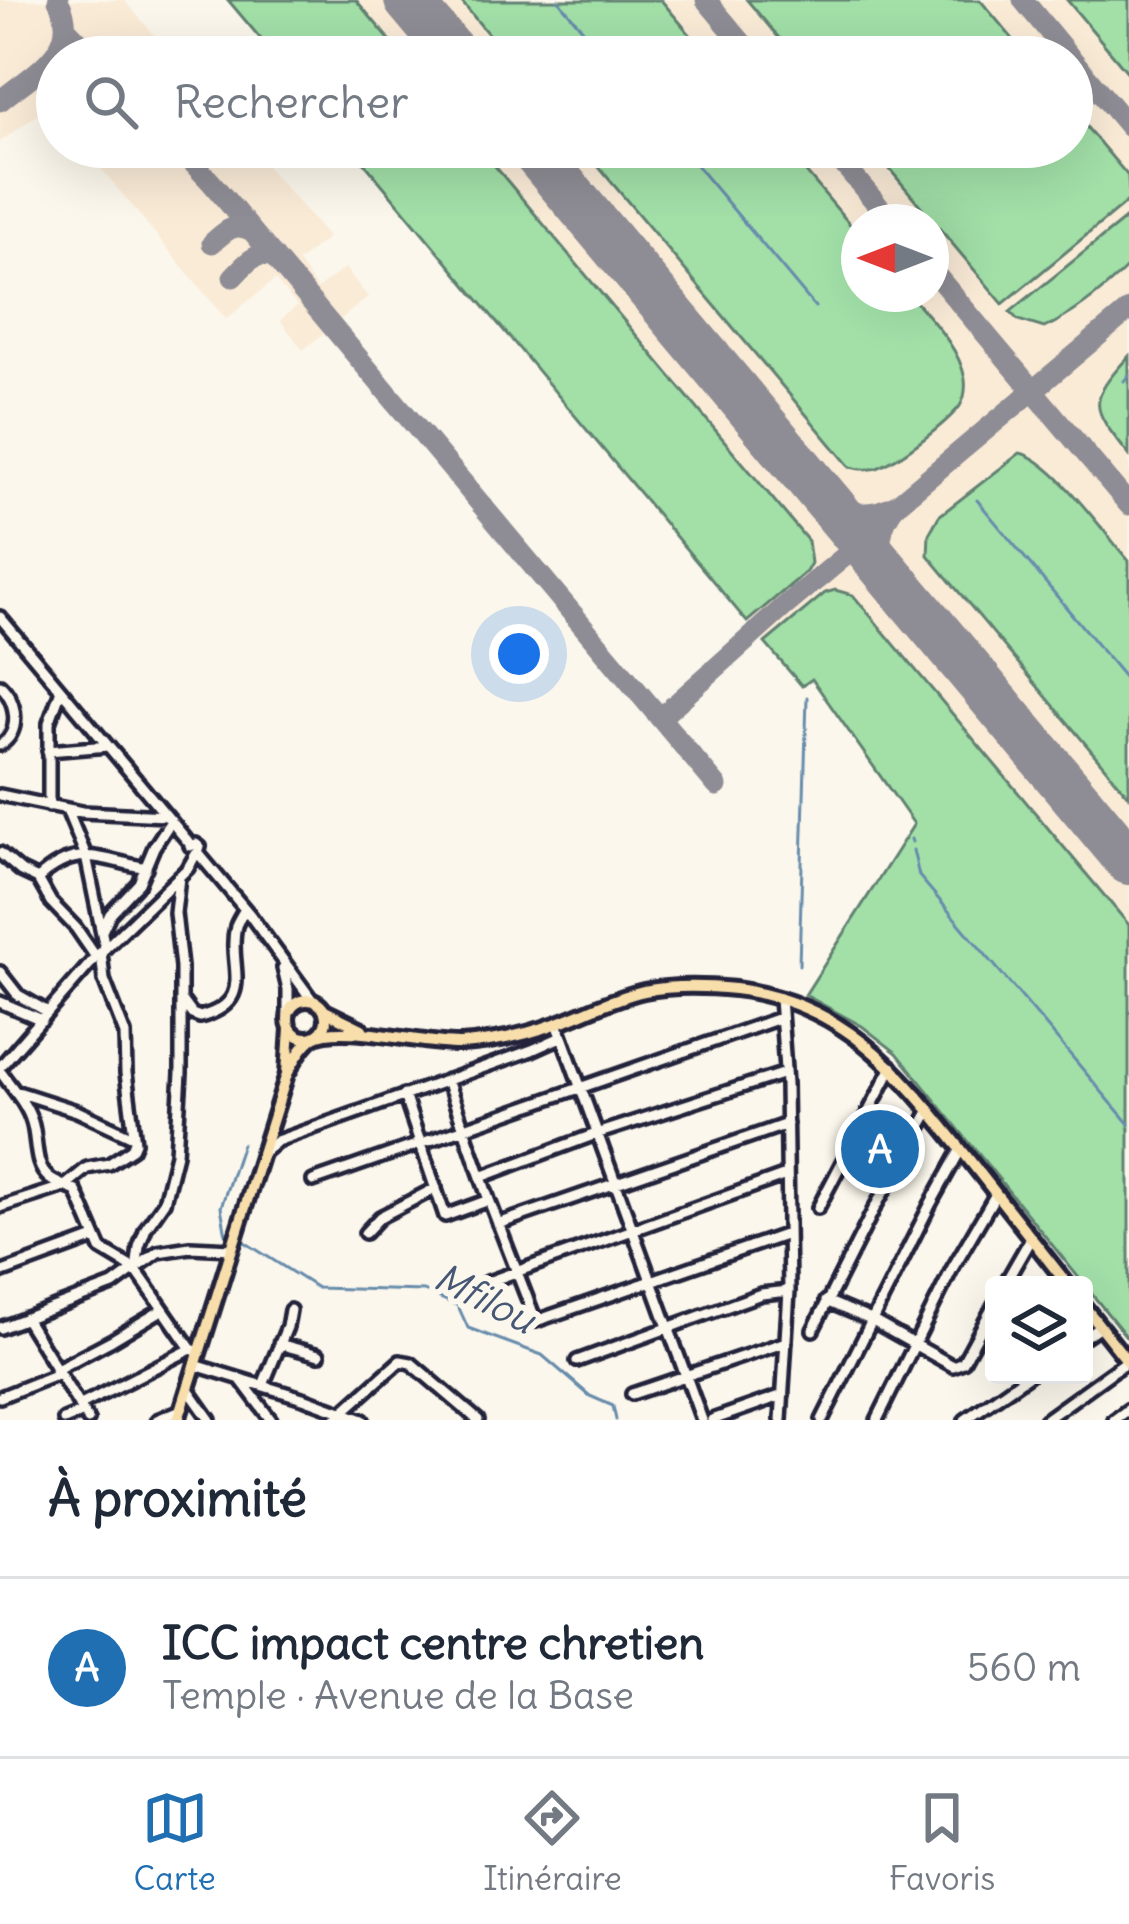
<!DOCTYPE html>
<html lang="fr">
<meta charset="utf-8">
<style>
body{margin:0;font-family:Delius,sans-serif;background:#f2f2f3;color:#1f2937}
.controls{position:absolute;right:36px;bottom:36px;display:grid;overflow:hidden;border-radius:12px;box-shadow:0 12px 48px #0002}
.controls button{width:108px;height:108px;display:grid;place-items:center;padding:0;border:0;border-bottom:3px solid #e0e1e3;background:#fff;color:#1f2937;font:60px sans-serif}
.compass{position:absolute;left:841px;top:204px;width:108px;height:108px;border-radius:50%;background:#fff;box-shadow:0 12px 48px #0002;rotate:270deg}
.you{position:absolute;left:519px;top:654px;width:42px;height:42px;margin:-30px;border:9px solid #fff;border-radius:50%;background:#1a73e8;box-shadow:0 0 0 18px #1a73e833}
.badge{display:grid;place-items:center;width:78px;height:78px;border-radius:50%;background:#1f6fb2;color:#fff;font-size:39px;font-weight:700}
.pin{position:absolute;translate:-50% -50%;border:6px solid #fff;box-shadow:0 3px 12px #0006}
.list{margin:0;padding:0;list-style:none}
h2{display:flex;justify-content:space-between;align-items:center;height:156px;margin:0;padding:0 48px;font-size:51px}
h2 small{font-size:39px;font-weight:400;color:#747a83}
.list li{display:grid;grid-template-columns:78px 1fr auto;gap:36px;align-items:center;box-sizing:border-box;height:180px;padding:0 48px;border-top:3px solid #e0e1e3}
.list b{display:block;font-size:45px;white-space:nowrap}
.list p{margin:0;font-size:39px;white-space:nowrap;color:#747a83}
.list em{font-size:39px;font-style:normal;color:#747a83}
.icon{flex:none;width:66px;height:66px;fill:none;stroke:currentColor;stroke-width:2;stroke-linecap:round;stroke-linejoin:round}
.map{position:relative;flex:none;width:1129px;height:1420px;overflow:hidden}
.search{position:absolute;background:#fff;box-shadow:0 12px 48px #0002;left:36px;right:36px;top:36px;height:132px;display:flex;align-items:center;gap:30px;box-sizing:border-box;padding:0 42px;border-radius:66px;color:#747a83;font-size:45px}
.sheet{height:336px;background:#fff}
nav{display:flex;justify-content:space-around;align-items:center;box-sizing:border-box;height:168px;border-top:3px solid #e0e1e3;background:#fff;font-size:33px;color:#747a83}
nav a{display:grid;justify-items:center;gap:6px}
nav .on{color:#1f6fb2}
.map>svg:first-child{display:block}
</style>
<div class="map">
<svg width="1129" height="1420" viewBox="0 0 1129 1420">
<rect width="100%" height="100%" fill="#fbf7ec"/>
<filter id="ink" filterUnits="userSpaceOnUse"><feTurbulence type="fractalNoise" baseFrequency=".00833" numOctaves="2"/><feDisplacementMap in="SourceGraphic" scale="24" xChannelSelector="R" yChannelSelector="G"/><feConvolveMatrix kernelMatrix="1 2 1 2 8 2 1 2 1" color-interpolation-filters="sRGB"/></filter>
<g filter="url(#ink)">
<!-- built -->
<path fill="#faebd7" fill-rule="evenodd" d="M0,0H124L173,57H57V115L49,106L0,142Z
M228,0H1129V1340L897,1053L862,1026L805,995L914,823L812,679L801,686L351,147H1072V57H276ZM859,222H931V294H859Z
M83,147H250L328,237L298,262L317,289L345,268L368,297L303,350L280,320L297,306L275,280L226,319Z"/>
<!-- green -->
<path fill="#a2e0a8" stroke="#628172" stroke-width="3" d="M228,0H356L404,57H276Z
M460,0H661L709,57H507Z
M747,0H980L1028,57H795Z
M1067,0H1129V74Z
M1072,110L1128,176L1129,200L1003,304L871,147H1072Z
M351,147H479L808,541L811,563L806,572L747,622Z
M582,147H785L859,235V294H909C930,319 959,346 965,379C966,388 965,398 960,406C946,424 899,460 877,468C869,470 858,469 850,467Z
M1129,216V266C1104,290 1076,314 1044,328L1018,320L1010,312Z
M1129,356V455C1091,407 1086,403 1129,356Z
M1020,453C1053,460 1105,534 1129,561V796L928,555L929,534L939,516Z
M835,590L853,595L1129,925V1340L897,1053L862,1026L805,995L914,824L812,679L802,686L765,643L825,593Z"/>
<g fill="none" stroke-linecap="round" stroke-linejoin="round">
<!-- stream -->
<path stroke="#688cac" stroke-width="3" d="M558,0L606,57
M681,147L815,307
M1124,381L1129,375
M977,500L1129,683
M911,839L912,842
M913,850L919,876L1129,1124
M799,965L807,697
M226,1235L221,1207L242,1144
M243,1241L317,1288L424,1291L458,1306L468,1328L542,1355L590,1396L613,1406L616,1420"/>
<!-- taxiway -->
<path stroke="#8e8c94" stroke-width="21" d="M706,0L754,57
M1023,0L1070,57
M67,29L94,57
M1072,59L1129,127
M0,101C32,74 85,48 58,0
M178,147L211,182L717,786
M829,147L892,222
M212,243C226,231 234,221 252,231
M931,269L1129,505
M233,277C246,264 256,249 275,258
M822,494C846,514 867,519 895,505
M887,572C877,547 879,526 896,505L1129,310
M660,718L785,606L862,542"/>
<!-- runway -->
<path stroke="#8e8c94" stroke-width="48" d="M408,0L456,57
M531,147L1129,861"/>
<defs>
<path id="minor" d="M0,617L191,845
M0,685C17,701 22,732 0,745
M48,751L108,746
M0,795L82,812L167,816
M49,806V723L61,690
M67,810L86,856L105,948
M190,846L196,844L200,847L198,853L250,915L312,1000
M0,853L21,871L38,879L51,902L76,928L96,957
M38,879C76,843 100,859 146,868
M102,931L110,914L139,883L154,847L171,821
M283,968L288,989V1015
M0,972L18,995L48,1012
M780,998L786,1084L789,1291L781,1420
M181,999L192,1014L200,1017C258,1001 226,965 236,926C237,922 243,913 245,909
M0,1002L42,1020
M557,1023L702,1420
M0,1067L96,957L188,868L196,854
M0,1071C11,1087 27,1104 32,1122C38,1140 33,1165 49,1178C56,1184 68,1187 76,1191L101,1249L136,1270L191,1349L199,1352
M447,1080L489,1200L536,1321L787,1234
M15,1091L77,1111L133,1137
M404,1095L445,1216L489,1200
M264,1152L277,1141L532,1050L561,1037
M481,1177L596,1134L785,1073
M313,1181L780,1018
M0,1207L65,1186L87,1168L109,1164L132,1149L135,1142L126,1073L125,1034L104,980L101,952
M818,1208L892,1067
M498,1224L787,1124
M365,1233L380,1217L436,1188
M136,1270L139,1247L146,1228L164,1202L176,1154L181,1073V967L175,913L179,877
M0,1273L95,1238
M485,1283L786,1175
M1004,1285L1031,1238
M826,1301L871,1320L953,1366L963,1362L994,1305
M25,1318L88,1420
M0,1328L113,1285L158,1252L190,1247L232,1249
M813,1330L874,1209L930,1110
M1084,1337L1100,1326
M279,1344L319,1355
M577,1361L761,1294L789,1291
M195,1365L306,1399L363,1420
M55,1370L112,1340L162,1310
M241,1380L271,1420
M263,1385L287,1327L290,1310
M188,1389L210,1420
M632,1394L786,1342
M0,1397L58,1374
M79,1406L191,1349
M64,1420L83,1412
M157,1420L181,1410
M334,1420L400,1361L411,1363L478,1420
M712,1420L783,1395
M822,1420L931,1203L961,1149
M877,1420L952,1269L996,1194
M965,1420L1029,1375
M1045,1420L1127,1361
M1114,1420L1129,1409"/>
<path id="major" d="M288 1019a19 19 0 1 1 38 0a19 19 0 1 1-38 0Z
M325,1011L362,1029
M287,1074C294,1062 302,1045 314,1037C339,1022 425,1045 460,1044C493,1042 526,1035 558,1023C587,1012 613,998 644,991C673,985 705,986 735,989C842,1002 897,1069 960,1148C996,1194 1032,1239 1068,1285
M1084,1306L1129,1363
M178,1420L287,1074L290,1028"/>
</defs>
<!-- minor casing -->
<use href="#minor" stroke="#22223b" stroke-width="18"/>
<!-- major casing -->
<use href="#major" stroke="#22223b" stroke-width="20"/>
<!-- minor -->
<use href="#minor" stroke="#fbf7ec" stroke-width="9"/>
<!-- major -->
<use href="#major" stroke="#f8deab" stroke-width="10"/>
</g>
</g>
<g text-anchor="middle" stroke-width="12" stroke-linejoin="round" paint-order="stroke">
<!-- water labels -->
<g font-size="39" font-style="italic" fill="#455774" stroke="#fbf7ec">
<text transform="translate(485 1298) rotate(27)" y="14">Mfilou</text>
</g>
</g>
</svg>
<div class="controls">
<button><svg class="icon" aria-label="layers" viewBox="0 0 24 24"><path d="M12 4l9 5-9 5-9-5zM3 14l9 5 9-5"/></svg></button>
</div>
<svg class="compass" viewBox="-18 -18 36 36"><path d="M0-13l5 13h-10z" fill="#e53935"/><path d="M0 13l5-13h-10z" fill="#747a83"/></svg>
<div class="you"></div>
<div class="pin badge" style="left:880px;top:1149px">A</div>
<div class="search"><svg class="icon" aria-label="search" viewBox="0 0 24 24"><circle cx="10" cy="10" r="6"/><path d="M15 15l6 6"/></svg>Rechercher</div>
</div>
<section class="sheet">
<h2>À proximité<small></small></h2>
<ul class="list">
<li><span class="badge">A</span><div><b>ICC impact centre chretien</b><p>Temple · Avenue de la Base</p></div><em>560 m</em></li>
</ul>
</section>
<nav>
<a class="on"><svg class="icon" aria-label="map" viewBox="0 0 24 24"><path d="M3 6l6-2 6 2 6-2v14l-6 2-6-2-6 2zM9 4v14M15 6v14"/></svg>Carte</a>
<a><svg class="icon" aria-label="directions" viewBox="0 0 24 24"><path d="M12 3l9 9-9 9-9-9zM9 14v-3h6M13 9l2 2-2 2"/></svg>Itinéraire</a>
<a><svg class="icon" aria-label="saved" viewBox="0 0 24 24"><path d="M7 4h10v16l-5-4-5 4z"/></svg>Favoris</a>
</nav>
